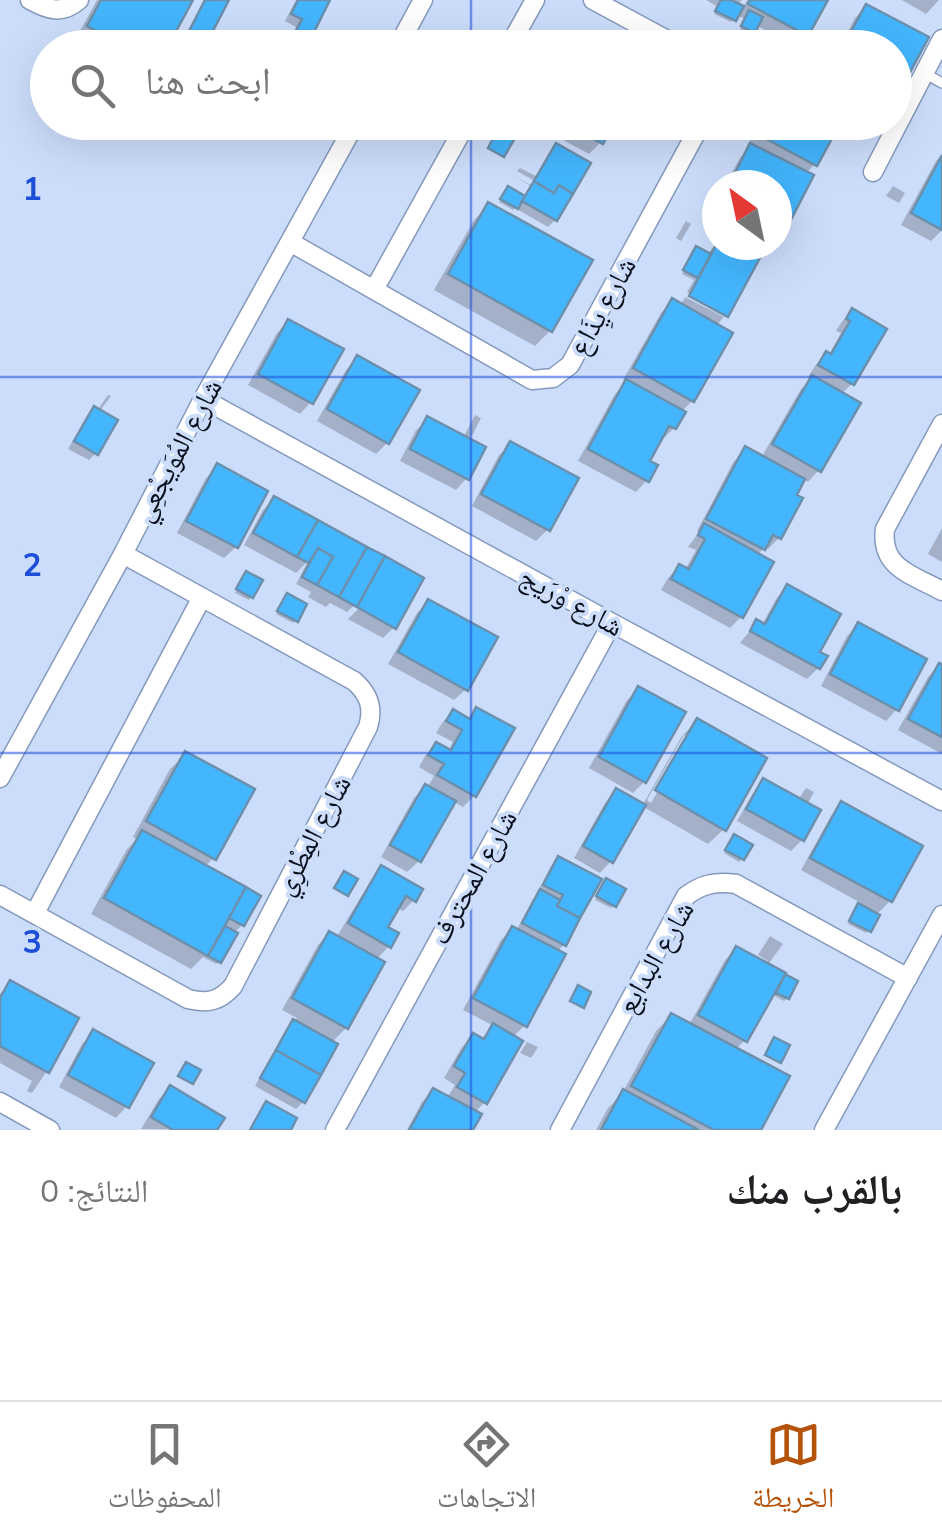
<!DOCTYPE html>
<html lang="ar">
<meta charset="utf-8">
<style>
body{margin:0;font-family:Mulish,"Noto Naskh Arabic",sans-serif;background:#f2f2f2;color:#202124;direction:rtl}
.compass{position:absolute;left:702px;top:170px;width:90px;height:90px;border-radius:50%;background:#fff;box-shadow:0 10px 40px #0002;rotate:327deg}
.list{margin:0;padding:0;list-style:none}
h2{display:flex;justify-content:space-between;align-items:center;height:130px;margin:0;padding:0 40px;font-size:42px}
h2 small{font-size:32px;font-weight:400;color:#757577}
.icon{flex:none;width:55px;height:55px;fill:none;stroke:currentColor;stroke-width:2;stroke-linecap:round;stroke-linejoin:round}
.map{position:relative;flex:none;width:942px;height:1130px;overflow:hidden;direction:ltr}
.search{position:absolute;background:#fff;box-shadow:0 10px 40px #0002;left:30px;right:30px;top:30px;height:110px;display:flex;align-items:center;gap:25px;box-sizing:border-box;padding:0 35px;border-radius:55px;color:#757577;font-size:38px}
.sheet{height:270px;background:#fff}
nav{display:flex;justify-content:space-around;align-items:center;box-sizing:border-box;height:140px;border-top:2px solid #e0e0e0;background:#fff;font-size:28px;color:#757577}
nav a{display:grid;justify-items:center;gap:5px}
nav .on{color:#b45309}
.map>svg:first-child{display:block}
</style>
<div class="map">
<svg width="942" height="1130" viewBox="0 0 942 1130">
<rect width="100%" height="100%" fill="#ccddfb"/>
<!-- shadow -->
<path fill="#0003" fill-rule="evenodd" d="M97,0H190L164,48H84L74,42Z
M204,0H227L201,48H179Z
M296,0H327L305,44L302,48H290L287,46L296,27L285,21Z
M706,0H742L737,5L743,8L747,0H825L806,35L800,41L814,48H796L756,25L750,34L740,29L745,19L736,15L731,22L714,14L718,7Z
M902,0H939L926,14Z
M866,7L926,38L894,48H839L855,18Z
M539,122H612L600,143L589,154L537,126Z
M760,122H838L815,164L805,174L777,241V185H725L740,158L750,147L747,146Z
M556,146L555,220L548,227L515,208L513,210L499,202L505,192L524,198L531,186L514,176L533,186V180L517,171L520,168L536,176L549,154Z
M942,155V230L931,241L901,225L936,161Z
M893,186L905,193L899,203L886,196Z
M717,201V233L704,227Z
M489,205L550,331L535,346L434,290L474,220Z
M686,221L691,224L681,241L676,238Z
M717,242V245H775L763,257L758,255L726,313L687,292L694,280L682,274L694,252L707,255Z
M685,297L724,317L716,326L692,401L681,412L674,428L663,439L660,438L646,462L647,480L636,492L578,461L615,394L627,382L623,380L661,313L672,301L680,306Z
M852,311L884,330L852,384L841,394L819,470L808,482L803,479L779,538L768,549L765,547L757,555L741,617L730,628L661,590L668,578L679,567L685,570L696,550L688,547L699,532L697,531L734,461L746,450L761,458L801,389L812,379L808,377L815,366L826,354L828,356L841,333L836,331L841,323Z
M288,322L311,402L300,414L248,385L277,333Z
M357,358L387,443L376,454L317,421L346,370Z
M108,395L111,396L99,412L96,453L89,460L68,449L87,416L94,409L97,411Z
M475,415L481,418L473,434L468,440L467,478L456,490L400,461L416,430L428,419L463,438Z
M511,444L548,529L536,541L472,506L499,455Z
M218,467L236,547L224,558L177,533L206,478Z
M275,499L394,627L383,638L348,619L363,604H356L347,612L330,603L326,607L308,597L311,592L296,584L308,561L296,573L244,545L263,510Z
M942,528V562L928,554Z
M244,577L252,597L249,600L235,593Z
M787,587L817,653L818,668L807,679L740,643L757,622L762,625L776,599Z
M284,599L296,620L293,623L276,614Z
M428,602L466,689L454,700L388,664L417,613Z
M858,625L897,709L886,721L821,686L847,636Z
M939,666L942,667V754L898,730L928,677Z
M639,689L644,782L633,793L589,768L627,700Z
M477,710L474,796L463,807L452,801L419,861L407,872L381,857L414,798L425,787L427,788L434,776L419,767L425,756L436,745L448,751L453,742L436,733L442,723L453,712L467,720Z
M697,721L724,829L708,844L642,806L611,861L600,873L574,858L605,803L616,791L642,806L682,736ZM684,735H690L651,803L647,800Z
M186,754L214,858L204,867L257,897L242,925L234,933L219,962L216,964L203,957L191,969L91,914L127,849L137,839L133,837L170,769Z
M764,782L798,800L806,788L814,792L807,805L802,840L791,851L737,821L753,793Z
M842,804L890,901L876,915L866,933L848,924L859,902L801,870L831,816Z
M731,840L742,859L739,862L724,853Z
M559,859L598,880L564,945L556,952L525,1025L512,1038L485,1102L474,1113L470,1130H407L422,1102L433,1091L447,1098L455,1085L444,1078L462,1047L473,1036L482,1038L494,1026L463,1010L501,940L512,929L516,931L533,899L539,894L537,893L551,866Z
M382,868L414,900L403,911L396,907L385,928L389,946L376,960L346,1028L331,1043L303,1102L296,1109L255,1086L286,1029L297,1018L282,1010L318,945L329,934L336,938L371,880Z
M603,884L614,905L611,908L595,900Z
M770,936L783,944L767,966L776,987L786,977L787,998L784,1001L771,994L745,1040L735,1050L758,1130H596L608,1108L622,1094L656,1031L671,1016L689,1025L725,960L736,949L765,965L768,961L758,955Z
M10,983L47,1071L32,1093L27,1091L32,1081L0,1063V994Z
M94,1032L127,1106L116,1118L59,1087L82,1044Z
M527,1042L538,1047L531,1058L520,1053Z
M170,1088L214,1130L141,1129L159,1099Z"/>
<!-- building -->
<path fill="#43b6ff" stroke="#6c90ab" stroke-width="2.5" d="M101,0H193L167,48H118L119,44L87,26Z
M205,0H229L204,48H196L184,41Z
M298,0H330L307,46L292,38L302,19L291,14Z
M721,0H731L744,6L736,21L715,11Z
M750,0H828L808,36L748,4Z
M866,4L929,37L894,102V48H842Z
M749,10L763,17L755,33L741,26Z
M562,122H615L603,144Z
M763,122H841L817,166L757,134Z
M498,129L515,138L504,157L488,148Z
M556,143L591,163L573,194L559,185L554,193L534,181Z
M750,143L814,175L777,247L772,245H777V185H729Z
M942,155V230L911,213Z
M534,181L554,193L559,185L573,194L557,221L522,201Z
M508,186L525,196L518,209L500,199Z
M488,202L593,260L552,332L448,274Z
M717,243V245H745L762,254L728,317L689,296Z
M696,246L711,254L698,278L683,270Z
M672,298L733,333L694,402L633,368Z
M852,308L887,329L854,385L818,365L826,351L831,354L850,321L846,319Z
M288,319L344,349L313,404L258,374Z
M357,355L420,390L389,444L327,409Z
M812,375L861,403L821,472L772,444Z
M626,379L686,412L676,429L669,426L650,461L658,465L649,482L588,449Z
M94,406L118,420L98,455L74,441Z
M427,416L486,447L469,480L410,449Z
M510,441L579,478L550,531L481,494Z
M745,446L805,479L797,495L803,498L781,539L773,535L765,550L706,519Z
M217,463L268,491L238,548L186,521Z
M274,496L318,520L297,557L253,533Z
M318,520L367,547L339,597L317,585L333,557L318,548L309,563L297,557Z
M704,523L774,562L743,618L671,579L679,564L689,569L705,539L698,535Z
M367,547L385,556L357,607L339,597Z
M318,548L333,557L317,585L302,577Z
M385,556L424,578L396,629L357,607Z
M246,571L263,580L253,598L236,589Z
M787,584L841,614L820,652L828,656L820,669L750,631L756,619L765,624Z
M287,593L307,604L298,622L277,611Z
M428,599L498,637L468,691L398,652Z
M858,622L927,659L899,711L830,674Z
M939,663L942,664V737L908,719Z
M638,686L686,712L646,783L599,757Z
M476,707L515,728L476,797L437,775L444,764L428,755L436,742L451,750L462,730L446,721L453,709L470,719Z
M697,718L767,758L726,831L655,790Z
M185,751L255,789L216,860L146,821Z
M763,778L821,810L804,841L746,809Z
M425,784L456,801L421,862L390,845Z
M616,788L646,805L613,863L583,846Z
M841,801L923,846L892,902L810,858Z
M142,830L246,887L208,956L104,898Z
M734,834L753,845L744,860L725,850Z
M558,856L602,879L580,918L557,906L563,895L543,885Z
M381,865L423,889L416,902L406,896L388,927L399,933L391,948L348,923Z
M344,871L358,879L348,896L334,888Z
M606,878L626,889L616,907L596,896Z
M246,887L261,896L244,926L229,918Z
M540,889L560,900L557,906L580,918L566,946L522,923Z
M858,903L880,915L871,932L849,921Z
M225,926L238,933L221,963L208,956Z
M512,926L566,954L527,1027L473,998Z
M329,931L385,962L348,1029L292,998Z
M736,946L786,973L747,1042L698,1015Z
M785,974L798,981L789,999L776,993Z
M10,980L79,1018L49,1073L0,1046V998Z
M578,985L591,992L584,1008L570,1001Z
M671,1013L790,1076L761,1130H714L631,1086Z
M293,1019L338,1044L321,1075L276,1050Z
M493,1023L523,1041L487,1104L457,1087L465,1073L454,1066L473,1033L484,1039Z
M93,1029L154,1063L129,1108L68,1075Z
M774,1037L790,1045L781,1063L765,1055Z
M276,1050L321,1075L305,1103L260,1078Z
M186,1062L201,1070L193,1084L178,1076Z
M170,1085L225,1118L217,1130H173L151,1117Z
M433,1088L482,1114L473,1130H409Z
M623,1089L699,1130H601Z
M266,1101L297,1118L291,1130H250Z"/>
<g fill="none" stroke-linecap="round" stroke-linejoin="round">
<defs>
<path id="service" d="M924,73L942,83"/>
<path id="minor" d="M30,0C48,10 62,15 79,0
M593,0L682,48
M397,48L423,0
M508,48L535,0
M873,172L942,39
M290,242L532,380L553,378L570,365L702,122
M375,288L467,122
M203,399L612,623L942,801
M942,424L885,529C880,568 913,575 942,591
M0,778L123,554L203,399L356,122
M0,895L188,999C208,1004 220,1001 233,986L368,727C374,708 369,694 354,681L123,554
M35,913L201,599
M0,1102L50,1130
M335,1130L612,623
M560,1130L686,896C702,884 716,881 736,884L908,978
M824,1130L942,915"/>
</defs>
<!-- service casing -->
<use href="#service" stroke="#8599bc" stroke-width="12"/>
<!-- minor casing -->
<use href="#minor" stroke="#8599bc" stroke-width="21"/>
<!-- service -->
<use href="#service" stroke="#fff" stroke-width="9"/>
<!-- minor -->
<use href="#minor" stroke="#fff" stroke-width="18"/>
</g>
<!-- grid -->
<path fill="none" stroke="#1d4ed8" stroke-width="2.5" stroke-opacity="0.55" d="M471,0V48M471,122V1130M0,377H942M0,753H942"/>
<g text-anchor="middle" stroke-width="8" stroke-linejoin="round" paint-order="stroke">
<!-- street labels -->
<g font-size="28" fill="#080f1c" stroke="#ccddfb">
<text transform="translate(602 306) rotate(-61)" y="10">شارع يِذَاع</text>
<text transform="translate(177 450) rotate(-62)" y="10">شارع المُوَيجْعِي</text>
<text transform="translate(572 601) rotate(29)" y="10">شارع وْرَيج</text>
<text transform="translate(312 835) rotate(-62)" y="10">شارع المِطْرِي</text>
<text transform="translate(473 877) rotate(-61)" y="10">شارع المحترف</text>
<text transform="translate(655 957) rotate(-60)" y="10">شارع البدايع</text>
</g>
</g>
<g font-size="32" text-anchor="middle" font-weight="bold" fill="#1d4ed8" stroke="#ccddfb" stroke-width="8" stroke-linejoin="round" paint-order="stroke">
<text x="32" y="200">1</text>
<text x="32" y="576">2</text>
<text x="32" y="953">3</text>
</g>
</svg>
<svg class="compass" viewBox="-18 -18 36 36"><path d="M0-13l5 13h-10z" fill="#e53935"/><path d="M0 13l5-13h-10z" fill="#757577"/></svg>
<div class="search"><svg class="icon" aria-label="search" viewBox="0 0 24 24"><circle cx="10" cy="10" r="6"/><path d="M15 15l6 6"/></svg>ابحث هنا</div>
</div>
<section class="sheet">
<h2>بالقرب منك<small>النتائج: 0</small></h2>
<ul class="list">
</ul>
</section>
<nav>
<a class="on"><svg class="icon" aria-label="map" viewBox="0 0 24 24"><path d="M3 6l6-2 6 2 6-2v14l-6 2-6-2-6 2zM9 4v14M15 6v14"/></svg>الخريطة</a>
<a><svg class="icon" aria-label="directions" viewBox="0 0 24 24"><path d="M12 3l9 9-9 9-9-9zM9 14v-3h6M13 9l2 2-2 2"/></svg>الاتجاهات</a>
<a><svg class="icon" aria-label="saved" viewBox="0 0 24 24"><path d="M7 4h10v16l-5-4-5 4z"/></svg>المحفوظات</a>
</nav>
